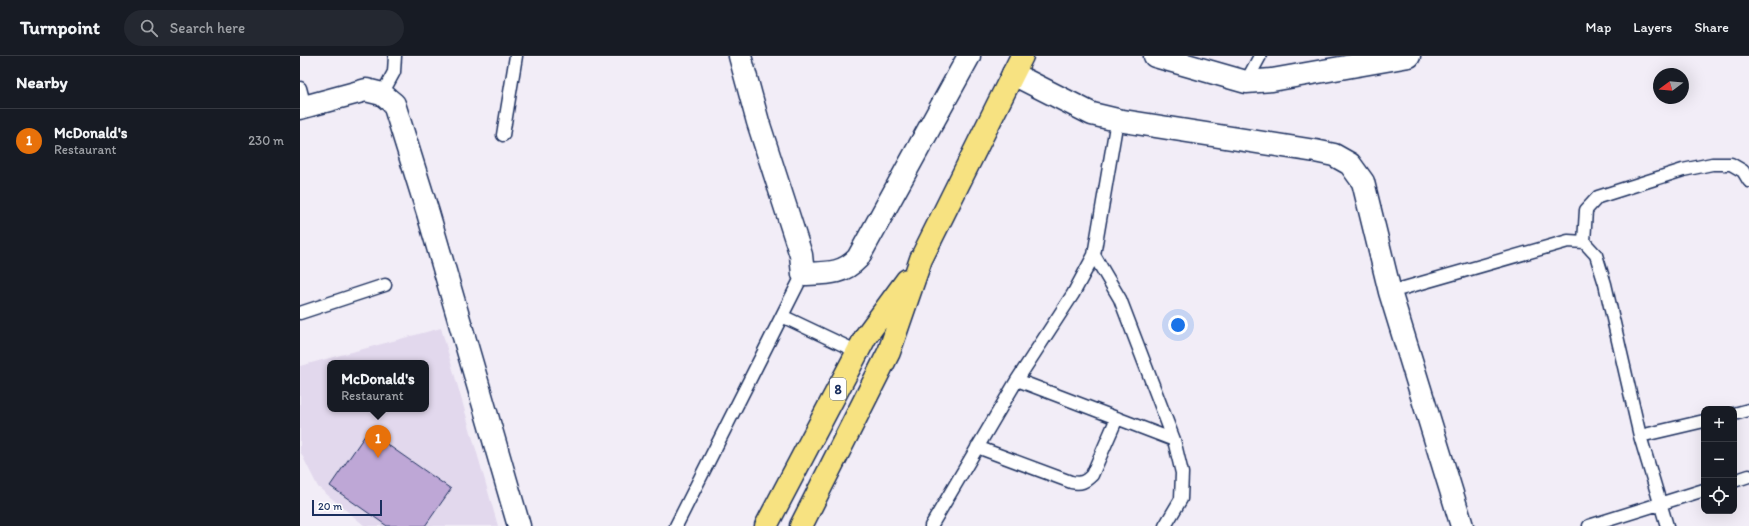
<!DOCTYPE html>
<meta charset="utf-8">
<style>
body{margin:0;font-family:Itim,sans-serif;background:#242831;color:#f1f3f6}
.controls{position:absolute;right:12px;bottom:12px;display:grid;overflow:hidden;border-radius:8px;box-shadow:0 4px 16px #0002}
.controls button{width:36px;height:36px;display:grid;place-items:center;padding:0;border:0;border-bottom:1px solid #363941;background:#171b24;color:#f1f3f6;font:20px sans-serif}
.compass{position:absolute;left:1353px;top:12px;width:36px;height:36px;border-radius:50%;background:#171b24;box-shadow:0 4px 16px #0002;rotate:254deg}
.scale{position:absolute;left:12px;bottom:10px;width:70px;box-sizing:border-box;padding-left:4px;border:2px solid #1b2f5e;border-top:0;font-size:11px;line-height:14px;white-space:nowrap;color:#1b2f5e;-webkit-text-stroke:3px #fff;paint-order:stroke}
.you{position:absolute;left:878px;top:269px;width:14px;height:14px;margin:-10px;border:3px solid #fff;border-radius:50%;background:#1a73e8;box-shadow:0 0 0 6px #1a73e833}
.badge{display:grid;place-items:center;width:26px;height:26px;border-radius:50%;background:#1f6fb2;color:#fff;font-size:13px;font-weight:700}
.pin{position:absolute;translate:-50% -33px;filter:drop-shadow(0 1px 2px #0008)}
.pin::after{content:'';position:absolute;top:21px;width:14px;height:12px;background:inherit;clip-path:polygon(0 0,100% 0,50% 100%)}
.popup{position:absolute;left:27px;top:304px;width:102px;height:52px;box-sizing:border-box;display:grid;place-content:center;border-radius:8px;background:#171b24;filter:drop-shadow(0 1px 3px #0005);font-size:13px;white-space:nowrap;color:#9ea1a6}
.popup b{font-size:15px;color:#f1f3f6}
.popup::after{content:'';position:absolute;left:50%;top:100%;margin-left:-8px;border:8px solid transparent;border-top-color:#171b24}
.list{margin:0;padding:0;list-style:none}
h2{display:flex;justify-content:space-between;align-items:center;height:52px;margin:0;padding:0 16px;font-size:17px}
h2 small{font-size:13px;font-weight:400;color:#9ea1a6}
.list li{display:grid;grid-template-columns:26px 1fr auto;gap:12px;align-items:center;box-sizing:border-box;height:64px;padding:0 16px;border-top:1px solid #363941}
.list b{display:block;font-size:15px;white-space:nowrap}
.list p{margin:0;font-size:13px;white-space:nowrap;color:#9ea1a6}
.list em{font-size:13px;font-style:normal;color:#9ea1a6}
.icon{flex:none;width:22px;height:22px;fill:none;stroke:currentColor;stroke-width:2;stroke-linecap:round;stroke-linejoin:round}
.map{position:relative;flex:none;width:1449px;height:470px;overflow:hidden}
header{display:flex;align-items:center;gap:24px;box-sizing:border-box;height:56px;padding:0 20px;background:#171b24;border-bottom:1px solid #363941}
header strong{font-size:19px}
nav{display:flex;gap:22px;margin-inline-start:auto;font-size:14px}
.search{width:280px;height:36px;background:#242831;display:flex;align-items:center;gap:10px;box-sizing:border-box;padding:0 14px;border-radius:22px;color:#9ea1a6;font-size:15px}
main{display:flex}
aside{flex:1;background:#171b24}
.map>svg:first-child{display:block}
</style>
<header>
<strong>Turnpoint</strong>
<div class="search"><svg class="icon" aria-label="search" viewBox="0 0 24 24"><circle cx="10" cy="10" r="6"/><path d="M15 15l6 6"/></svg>Search here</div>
<nav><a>Map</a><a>Layers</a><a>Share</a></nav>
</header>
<main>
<aside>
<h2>Nearby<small></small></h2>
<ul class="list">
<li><span class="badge" style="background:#e8710a">1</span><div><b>McDonald's</b><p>Restaurant</p></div><em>230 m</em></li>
</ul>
</aside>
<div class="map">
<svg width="1449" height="470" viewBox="0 0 1449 470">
<rect width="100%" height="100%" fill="#f2edf7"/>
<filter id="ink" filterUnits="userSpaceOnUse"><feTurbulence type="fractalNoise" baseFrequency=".025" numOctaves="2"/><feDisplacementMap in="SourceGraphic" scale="8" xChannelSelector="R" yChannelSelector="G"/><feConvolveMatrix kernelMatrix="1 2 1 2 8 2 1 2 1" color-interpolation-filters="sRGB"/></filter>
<g filter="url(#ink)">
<!-- built -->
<path fill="#e2d8ed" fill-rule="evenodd" d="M141,272L198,470H65L18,431L0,395V310ZM30,307H126V353H30Z"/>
<!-- building -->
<path fill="#bea7d6" stroke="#1b2f5e" d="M68,375L151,433L125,470H87L30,430Z"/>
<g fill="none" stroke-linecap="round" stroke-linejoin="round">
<defs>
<path id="service" d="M946,26L960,0
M0,32L5,51
M82,38L94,16L95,0
M203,79L216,0
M794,199L820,243L874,384L882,417L881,443L865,470
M1090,236L1268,185L1284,186
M0,257L85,229
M482,260L558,296
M717,324L874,384
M1434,358L1449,354
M1340,380L1404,365
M677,391L771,426C781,428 785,426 792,419L817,362
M1434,425L1449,420
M376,470L503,218
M631,470L717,324L773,238L794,199L817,64
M1289,470L1404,434
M1367,470L1340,380L1305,228L1296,199L1284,186L1286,154L1298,141L1383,114L1412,108H1431L1443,115L1449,125"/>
<path id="minor" d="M440,0L458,66L501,199L503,218C526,217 542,219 558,202L669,0
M855,0L946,26L972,24L1109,0
M713,18L792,58L817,64L1015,95L1034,99L1050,108L1063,126L1090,236L1162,470
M0,52L66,34L82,38L94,48L128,157L219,470"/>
<path id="trunk" d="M466,470L566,280L607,224
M501,470L589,296L621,203L722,0"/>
</defs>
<!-- service casing -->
<use href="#service" stroke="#1b2f5e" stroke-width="15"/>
<!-- minor casing -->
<use href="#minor" stroke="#1b2f5e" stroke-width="25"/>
<!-- trunk casing -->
<use href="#trunk" stroke="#1b2f5e" stroke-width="25"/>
<!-- service -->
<use href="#service" stroke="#fff" stroke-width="12"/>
<!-- minor -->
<use href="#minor" stroke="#fff" stroke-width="22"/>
<!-- trunk -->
<use href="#trunk" stroke="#f7e281" stroke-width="22"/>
</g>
</g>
<g text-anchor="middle" stroke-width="4" stroke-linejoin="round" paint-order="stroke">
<!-- shield labels -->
<rect fill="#fff" stroke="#5f6d8e" stroke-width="1" x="530" y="322" width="16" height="22" rx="3"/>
<g font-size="13" font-weight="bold" fill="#1b2f5e">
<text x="538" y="338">8</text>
</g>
</g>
</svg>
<div class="controls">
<button>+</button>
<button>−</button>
<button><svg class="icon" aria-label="locate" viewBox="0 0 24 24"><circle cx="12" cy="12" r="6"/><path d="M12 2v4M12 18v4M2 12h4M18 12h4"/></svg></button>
</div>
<svg class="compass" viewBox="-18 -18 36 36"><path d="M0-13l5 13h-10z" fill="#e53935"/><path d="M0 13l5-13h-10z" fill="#9ea1a6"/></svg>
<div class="scale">20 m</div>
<div class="you"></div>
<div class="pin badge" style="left:78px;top:402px;background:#e8710a">1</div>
<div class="popup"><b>McDonald's</b>Restaurant</div>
</div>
</main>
